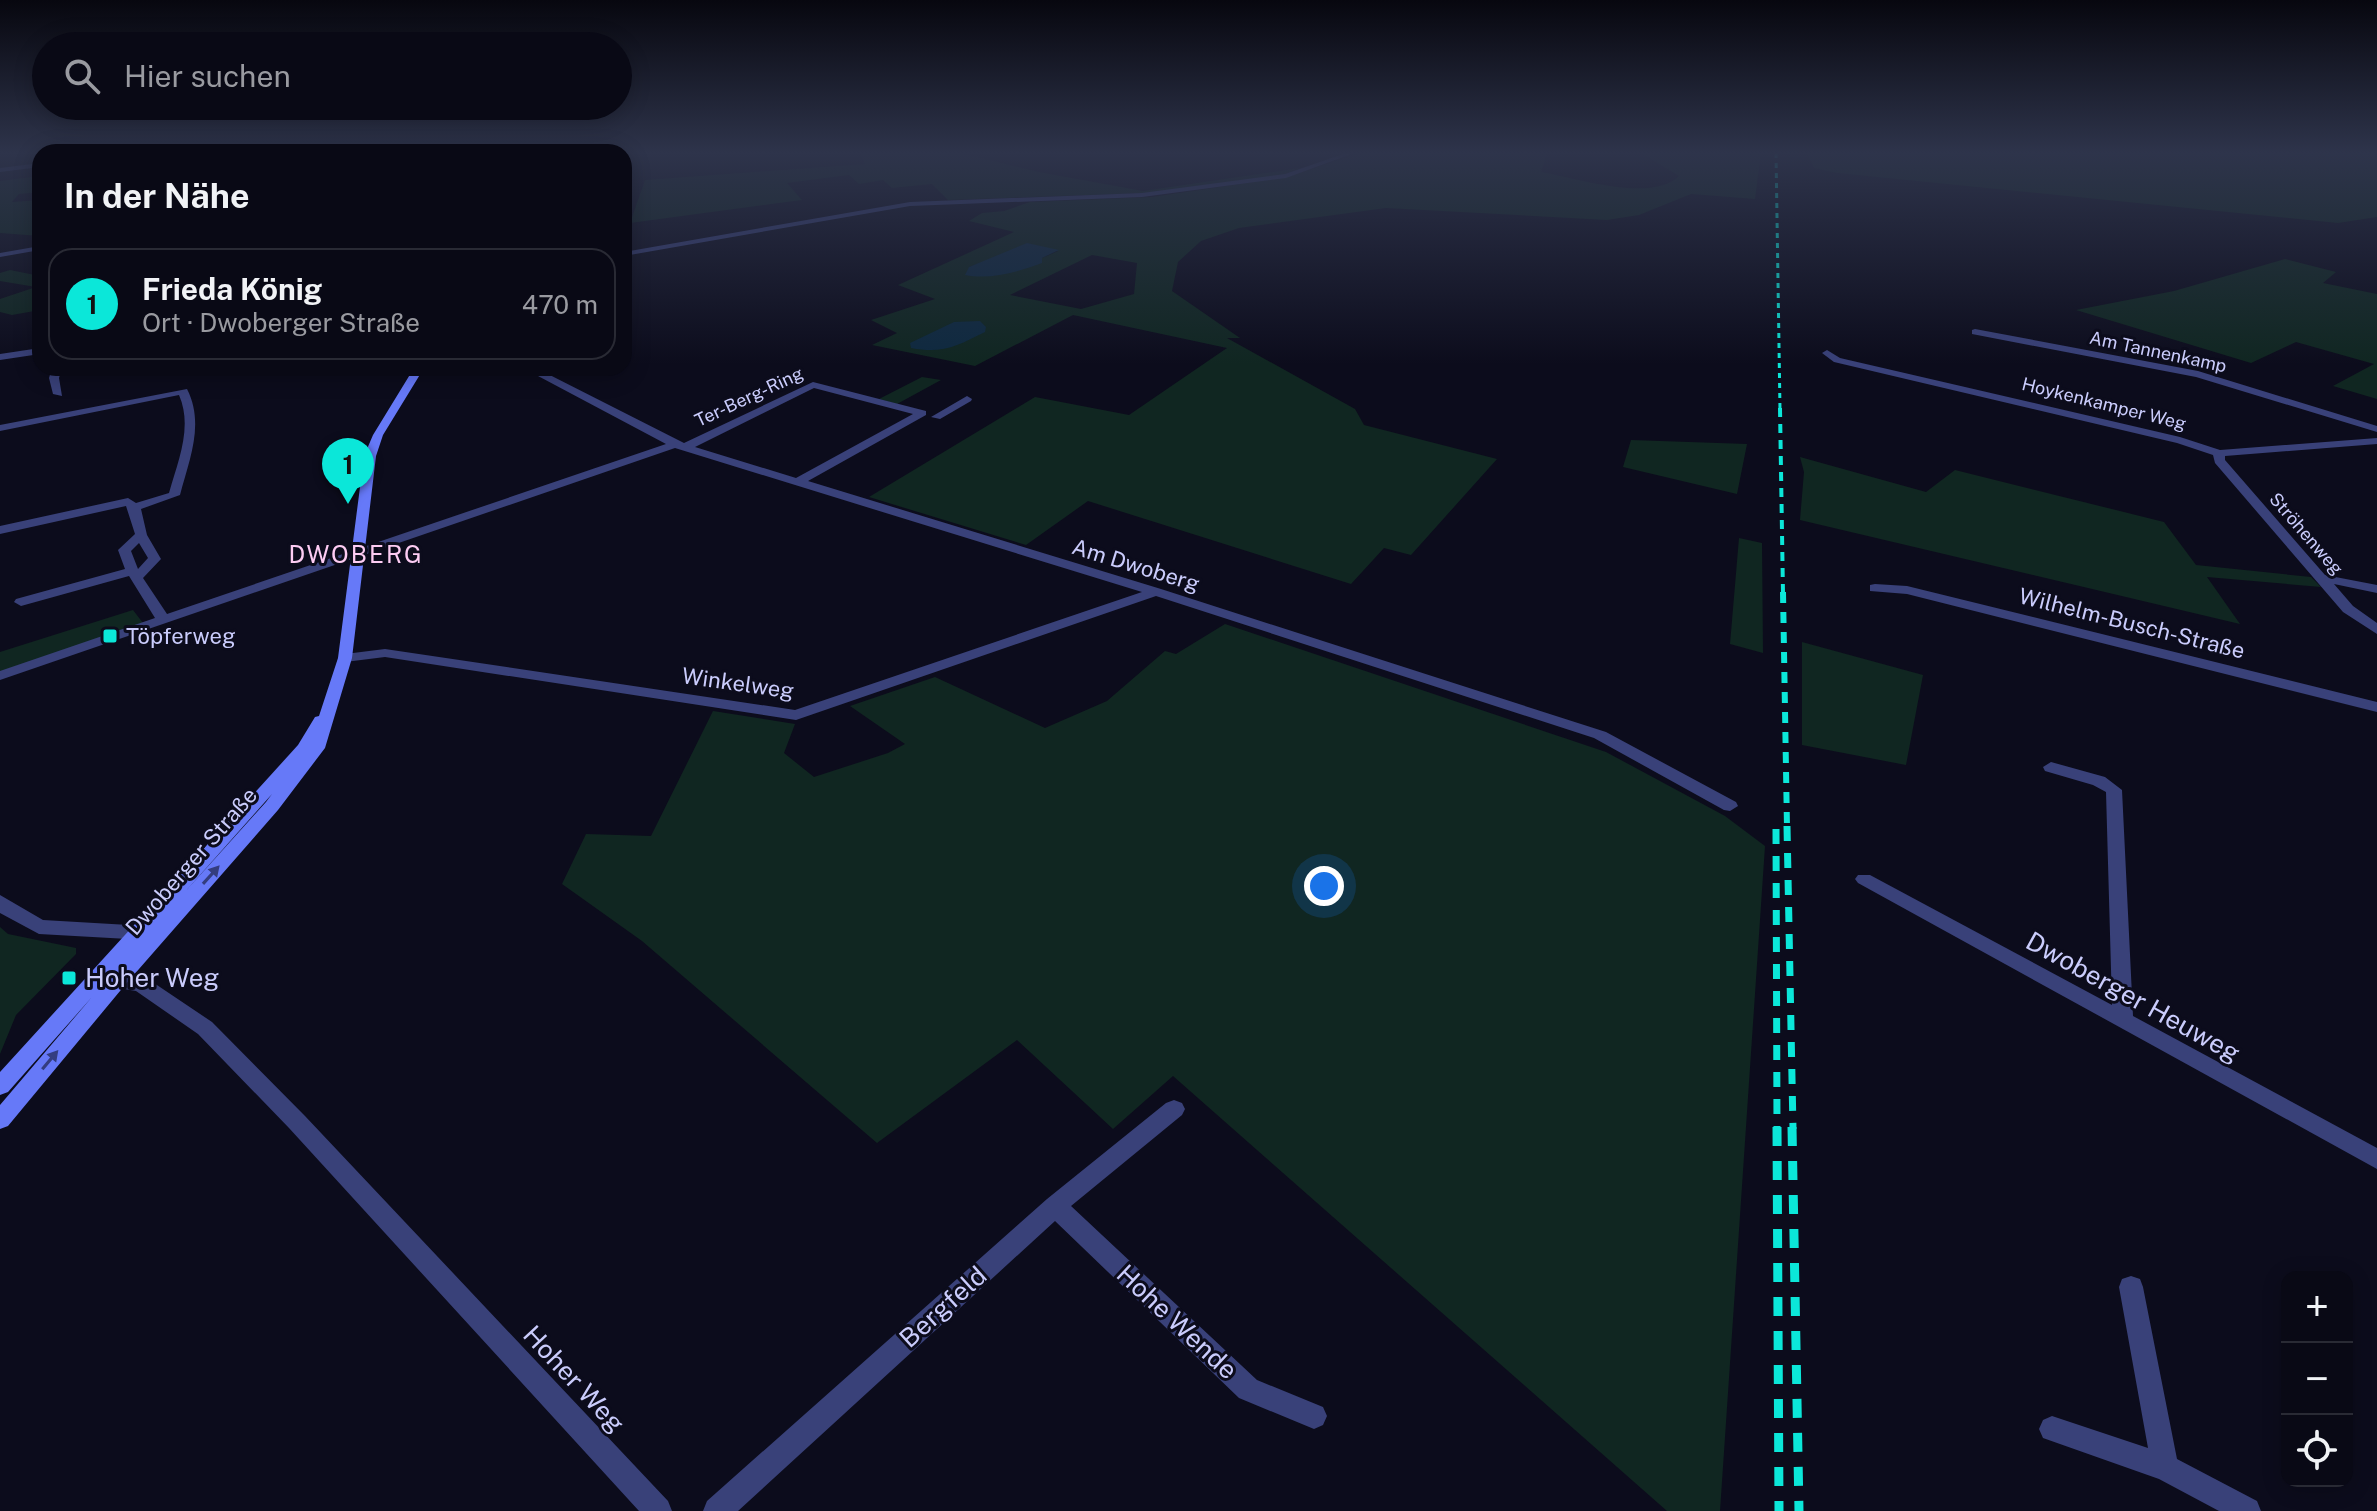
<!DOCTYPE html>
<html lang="de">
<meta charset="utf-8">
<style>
body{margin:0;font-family:"Public Sans",sans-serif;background:#171722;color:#f1f3f6}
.controls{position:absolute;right:24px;bottom:24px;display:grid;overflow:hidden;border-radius:16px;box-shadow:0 4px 20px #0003}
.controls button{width:72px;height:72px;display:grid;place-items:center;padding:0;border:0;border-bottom:2px solid #292a34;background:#090915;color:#f1f3f6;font:40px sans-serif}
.you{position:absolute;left:1324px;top:886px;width:28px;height:28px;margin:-20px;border:6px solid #fff;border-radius:50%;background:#1a73e8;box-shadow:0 0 0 12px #1a73e833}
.badge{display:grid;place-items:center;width:52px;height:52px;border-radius:50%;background:#0be7d9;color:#111;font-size:26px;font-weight:700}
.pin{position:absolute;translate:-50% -66px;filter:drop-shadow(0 2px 4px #0008)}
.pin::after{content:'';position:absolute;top:42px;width:28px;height:24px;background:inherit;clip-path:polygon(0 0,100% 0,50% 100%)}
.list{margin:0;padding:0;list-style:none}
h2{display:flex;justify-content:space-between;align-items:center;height:104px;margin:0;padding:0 32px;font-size:34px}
h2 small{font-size:26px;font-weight:400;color:#999aa0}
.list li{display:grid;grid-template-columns:52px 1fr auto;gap:24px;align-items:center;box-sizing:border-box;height:112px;margin:0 16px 16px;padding:0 16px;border:2px solid #292a34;border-radius:24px}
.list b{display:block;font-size:30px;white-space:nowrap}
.list p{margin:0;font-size:26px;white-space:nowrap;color:#999aa0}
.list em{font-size:26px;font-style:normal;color:#999aa0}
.icon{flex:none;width:44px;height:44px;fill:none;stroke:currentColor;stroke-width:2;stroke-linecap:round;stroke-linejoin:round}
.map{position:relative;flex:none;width:2377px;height:1511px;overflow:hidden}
.search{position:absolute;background:#090915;box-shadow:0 4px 20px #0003;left:32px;top:32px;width:600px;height:88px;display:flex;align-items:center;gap:20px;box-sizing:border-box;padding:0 28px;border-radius:44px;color:#999aa0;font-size:30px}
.panel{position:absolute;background:#090915;box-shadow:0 4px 20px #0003;left:32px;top:144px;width:600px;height:232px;border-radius:24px}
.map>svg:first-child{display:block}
</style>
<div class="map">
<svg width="2377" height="1511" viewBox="0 0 2377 1511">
<rect width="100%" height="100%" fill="#0c0c1c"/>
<!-- green -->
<path fill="#102621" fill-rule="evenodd" d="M860,153H960L1039,172L1143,191L1300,168L1283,175L1146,193L948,200L932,184L892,188L883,180L859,184L849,175L787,183L802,200L630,223L645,180L865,164Z
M1360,153H1547L1541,172C1577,178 1651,203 1679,176L1641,153H1761L1755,199L1691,194L1639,215L1607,220L1386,208L1239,228L1201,241L1178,262L1172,291L1240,338H1227L1355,409L1364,425L1497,459L1411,555L1384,548L1351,584L1088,501L1026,545L869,497L1035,397L1129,415L1227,348L1073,315L975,366L872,345L897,333L871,320L935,299L898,285L1014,232L969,221L982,213L1004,211L1030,202L1152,197L1287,177ZM1035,246L1058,251L1042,258L969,267ZM1092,255L1137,263L1134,294L1081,309L1010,295Z
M1807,153H2377V217L2338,223L1837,173L1814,168Z
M40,176V192L19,194L12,202L40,200V236L0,233V181Z
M2285,259L2336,272L2323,283L2377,294V399L2333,386L2374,364L2296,342L2251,363L2076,310L2174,291Z
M10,270L40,276V310L12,315L0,312V299L36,287L0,281V273Z
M922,377L941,380L897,404L879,399Z
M1631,440L1747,444L1737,494L1623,467Z
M1800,457L1926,492L1955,470L2164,522L2196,565L2311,577L2321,587L2207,577L2240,624L1800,520L1804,472Z
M1739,538L1762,543L1763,653L1730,644Z
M133,610L143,623L0,672V652Z
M1225,624L1606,752L1725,816L1765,846L1720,1511H1667L1173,1076L1113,1129L1017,1040L877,1143L642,941L562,884L586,834L651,836L713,711L795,724L784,753L814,777L888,753L905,744L850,706L935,677L1045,728L1107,701L1165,651L1176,654Z
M1802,642L1923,675L1906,765L1802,745Z
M0,927L8,934L76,948V954L16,1015L0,1054Z"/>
<!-- water -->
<path fill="#0e293f" d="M1027,243L1059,250L1042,258V263C1018,272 990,280 965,275L969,267Z
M980,321L986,327L985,332C957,346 943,354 911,348L910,343L954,322Z"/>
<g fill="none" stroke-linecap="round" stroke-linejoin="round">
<!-- street -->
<path fill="#394179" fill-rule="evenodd" d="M1346,153H1354L1286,178L1142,197L910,206L624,256V252L910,202L1142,193L1285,174Z
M40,163V167L0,172V168Z
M40,246V250L0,257V253Z
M1975,329L2198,371L2377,426V432L2196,377L1972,334V330Z
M40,348V354L0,360V354Z
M1827,350L1840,358L2180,437L2220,450L2377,438V444L2225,456V460L2325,575L2377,585V593L2334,584L2353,606L2377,623V634L2343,612L2215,463L2213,455L2177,443L1834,362L1822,353Z
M52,368H62L59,378L62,396L53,394L49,378Z
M309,368H377C360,377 326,377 309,368Z
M523,368H536L684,443L813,382L926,411V415L808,481L1161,589L1606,732L1736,802L1738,806L1730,811L1724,810L1594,738L1156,596L796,720L385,657L345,662L338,658L345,654L385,649L795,710L1142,592L675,448L0,680V671L155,618L129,576L21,606L14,602L16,599L125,569L118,550L135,534L126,506L0,534V526L128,498L136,503L169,493C178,461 193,427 179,395L0,431V425L187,389C205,424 189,460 180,495L141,509L147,535L161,559L143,578L167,614L666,444ZM814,388L913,414L796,478L695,447ZM139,543L148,558L138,569L131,551Z
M967,396L972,399L971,401L940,419L931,417Z
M1875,584L1907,586L2377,702V712L1907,594L1870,591V585Z
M2051,762L2105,777L2122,790L2133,1016L2377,1148V1169L1858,883L1855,879L1858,875H1870L2112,1005L2106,792L2093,785L2045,771L2043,767Z
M0,895L43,920L146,926L153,928L155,933L153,938L146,940L39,934L0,913Z
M107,973L148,979L212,1022L305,1116L668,1501L672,1511H639L289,1128L198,1034L136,991L100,985L97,980L100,975Z
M1174,1100L1182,1103L1185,1109L1182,1115L1071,1206L1257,1380L1323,1407L1327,1416L1323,1425L1314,1429L1239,1398L1055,1221L738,1511H703L707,1501L1047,1199L1166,1103Z
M2131,1276L2140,1279L2143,1287L2177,1459L2257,1501L2261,1511H2219L2159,1479L2043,1438L2039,1429L2043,1420L2052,1416L2148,1448L2119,1287L2122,1279Z"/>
<!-- secondary -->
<path fill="#6679f8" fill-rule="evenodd" d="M414,368H424L383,435L376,456L352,658L325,748L278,810L125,985L8,1126L0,1129V1105L92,997L8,1092L0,1095V1072L269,777L298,745L315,717L319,716L338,658L364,456L373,435ZM272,794L266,802L184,893Z"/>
<!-- rail-far4 -->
<path stroke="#0be7d9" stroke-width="3" stroke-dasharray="5 5" stroke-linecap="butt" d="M1776,153L1780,410"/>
<!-- rail-far3 -->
<path stroke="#0be7d9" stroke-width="4" stroke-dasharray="9 7" stroke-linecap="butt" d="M1780,408L1783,594"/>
<!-- rail-far2 -->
<path stroke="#0be7d9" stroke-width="6" stroke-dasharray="11 9" stroke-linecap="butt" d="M1783,592L1787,828"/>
<!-- rail-far1 -->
<path stroke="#0be7d9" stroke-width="7" stroke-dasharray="15 12" stroke-linecap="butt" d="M1787,826L1793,1129
M1776,829L1777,1129"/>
<!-- rail -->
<path stroke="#0be7d9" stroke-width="9" stroke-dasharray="19 15" stroke-linecap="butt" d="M1777,1127L1779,1511
M1792,1127L1799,1511"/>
</g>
<!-- one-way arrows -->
<defs><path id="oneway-solid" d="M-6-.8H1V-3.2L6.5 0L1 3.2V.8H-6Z" transform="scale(2)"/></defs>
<g fill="#343d7f">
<use href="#oneway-solid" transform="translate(211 875) rotate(-48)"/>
<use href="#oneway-solid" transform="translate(50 1060) rotate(-50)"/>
</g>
<!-- sky -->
<linearGradient id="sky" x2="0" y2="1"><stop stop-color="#07070f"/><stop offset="0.42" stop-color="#2e344b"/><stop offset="1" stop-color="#2e344b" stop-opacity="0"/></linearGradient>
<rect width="2377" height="364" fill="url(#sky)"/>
<!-- markers -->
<g fill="#0be7d9" stroke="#0c0c1c" stroke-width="3">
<rect x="102" y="628" width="16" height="16" rx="4"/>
<rect x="61" y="970" width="16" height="16" rx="4"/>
</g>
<g text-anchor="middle" stroke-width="6" stroke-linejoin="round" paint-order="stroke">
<!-- far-street labels -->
<g font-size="18" fill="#caccfc" stroke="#0c0c1c">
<text transform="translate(2158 352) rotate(12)" y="6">Am Tannenkamp</text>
<text transform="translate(749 397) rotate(-25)" y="6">Ter-Berg-Ring</text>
<text transform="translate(2104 404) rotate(14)" y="6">Hoykenkamper Weg</text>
<text transform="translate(2306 534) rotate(49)" y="6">Ströhenweg</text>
</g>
<!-- street labels -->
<g font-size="22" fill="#caccfc" stroke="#0c0c1c">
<text transform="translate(1136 565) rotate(17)" y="8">Am Dwoberg</text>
<text transform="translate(2132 623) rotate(14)" y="8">Wilhelm-Busch-Straße</text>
<text transform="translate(738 683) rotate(8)" y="8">Winkelweg</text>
<text transform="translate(191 861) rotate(-49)" y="8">Dwoberger Straße</text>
</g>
<!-- poi labels -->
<g font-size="22" fill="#caccfc" stroke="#0c0c1c" text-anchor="start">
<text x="126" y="644">Töpferweg</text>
</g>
<!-- neighbourhood labels -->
<g font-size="24" letter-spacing="2" fill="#fdccf3" stroke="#0c0c1c">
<text x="356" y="563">DWOBERG</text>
</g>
<!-- near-poi labels -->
<g font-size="26" fill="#caccfc" stroke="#0c0c1c" text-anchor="start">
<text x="85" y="987">Hoher Weg</text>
</g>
<!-- near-street labels -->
<g font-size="26" fill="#caccfc" stroke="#0c0c1c">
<text transform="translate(2133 997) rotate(29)" y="9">Dwoberger Heuweg</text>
<text transform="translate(943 1307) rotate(-42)" y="9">Bergfeld</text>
<text transform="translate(1177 1322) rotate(43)" y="9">Hohe Wende</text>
<text transform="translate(574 1379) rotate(47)" y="9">Hoher Weg</text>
</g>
</g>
</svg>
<div class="controls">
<button>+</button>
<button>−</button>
<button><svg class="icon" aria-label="locate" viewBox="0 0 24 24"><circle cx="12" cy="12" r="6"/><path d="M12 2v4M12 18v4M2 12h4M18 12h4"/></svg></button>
</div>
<div class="you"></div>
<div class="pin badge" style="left:348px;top:504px">1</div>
<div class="search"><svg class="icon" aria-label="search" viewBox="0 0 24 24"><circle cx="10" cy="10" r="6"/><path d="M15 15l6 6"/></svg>Hier suchen</div>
<section class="panel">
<h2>In der Nähe<small></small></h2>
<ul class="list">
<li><span class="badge">1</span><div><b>Frieda König</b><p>Ort · Dwoberger Straße</p></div><em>470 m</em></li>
</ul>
</section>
</div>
